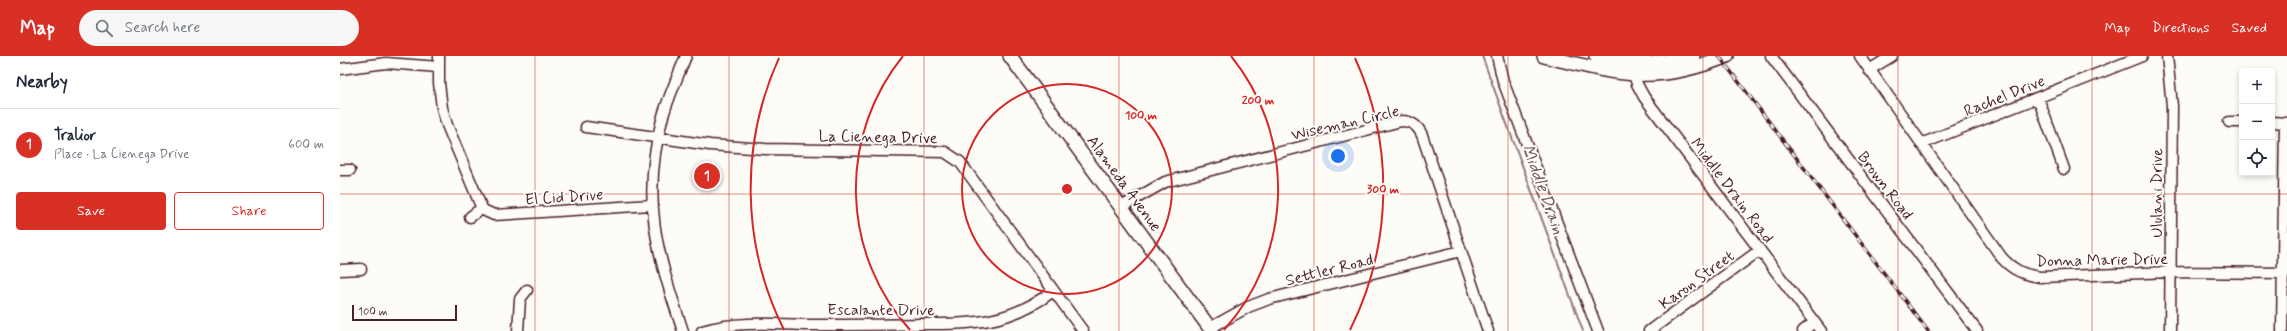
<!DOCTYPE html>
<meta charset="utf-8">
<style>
body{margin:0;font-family:Mynerve,sans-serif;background:#f6f6f7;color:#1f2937}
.controls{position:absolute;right:12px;top:12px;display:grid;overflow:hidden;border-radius:4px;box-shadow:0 2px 6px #0003}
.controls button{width:36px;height:36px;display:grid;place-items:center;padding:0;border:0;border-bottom:1px solid #e0e1e3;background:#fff;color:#1f2937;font:20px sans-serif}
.scale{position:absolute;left:12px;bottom:10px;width:105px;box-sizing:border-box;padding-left:4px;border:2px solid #4a1f2b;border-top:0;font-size:11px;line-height:14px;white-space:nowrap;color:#4a1f2b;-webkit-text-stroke:3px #fdfcf7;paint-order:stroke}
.you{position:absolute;left:998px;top:100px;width:14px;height:14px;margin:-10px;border:3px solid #fff;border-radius:50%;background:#1a73e8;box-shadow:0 0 0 6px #1a73e833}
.badge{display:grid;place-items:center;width:26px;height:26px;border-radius:50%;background:#d93025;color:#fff;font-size:13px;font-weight:700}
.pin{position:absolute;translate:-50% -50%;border:2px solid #fff;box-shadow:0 1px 4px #0006}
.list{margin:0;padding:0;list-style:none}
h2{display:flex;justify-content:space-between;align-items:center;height:52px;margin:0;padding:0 16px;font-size:17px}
h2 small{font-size:13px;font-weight:400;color:#747a83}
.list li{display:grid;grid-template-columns:26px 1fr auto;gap:12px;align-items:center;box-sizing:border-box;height:72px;padding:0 16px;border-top:1px solid #e0e1e3}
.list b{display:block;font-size:15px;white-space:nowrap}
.list p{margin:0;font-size:13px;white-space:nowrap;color:#747a83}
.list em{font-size:13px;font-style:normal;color:#747a83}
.actions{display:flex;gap:8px;padding:12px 16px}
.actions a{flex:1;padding:9px 0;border:1px solid #d93025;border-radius:4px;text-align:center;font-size:14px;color:#d93025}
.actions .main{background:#d93025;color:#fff}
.icon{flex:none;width:22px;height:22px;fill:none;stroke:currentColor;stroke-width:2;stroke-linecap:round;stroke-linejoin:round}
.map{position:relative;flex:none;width:1947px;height:275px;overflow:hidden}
header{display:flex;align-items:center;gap:24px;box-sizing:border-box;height:56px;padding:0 20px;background:#d93025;color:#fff}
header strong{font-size:19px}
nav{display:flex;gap:22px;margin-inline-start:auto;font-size:14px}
.search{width:280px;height:36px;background:#f6f6f7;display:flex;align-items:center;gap:10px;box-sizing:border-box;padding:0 14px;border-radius:22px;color:#747a83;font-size:15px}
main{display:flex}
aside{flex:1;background:#fff}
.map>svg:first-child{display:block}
</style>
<header>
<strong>Map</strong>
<div class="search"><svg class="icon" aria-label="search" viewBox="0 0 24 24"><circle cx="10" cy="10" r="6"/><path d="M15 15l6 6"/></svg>Search here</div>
<nav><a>Map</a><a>Directions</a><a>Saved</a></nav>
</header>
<main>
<aside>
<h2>Nearby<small></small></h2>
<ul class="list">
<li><span class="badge">1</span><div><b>Tralior</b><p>Place · La Cienega Drive</p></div><em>600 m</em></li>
</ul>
<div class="actions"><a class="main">Save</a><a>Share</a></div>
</aside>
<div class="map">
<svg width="1947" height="275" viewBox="0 0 1947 275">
<rect width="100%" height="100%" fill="#fdfcf7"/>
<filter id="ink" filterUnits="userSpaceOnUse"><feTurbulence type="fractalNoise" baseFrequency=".025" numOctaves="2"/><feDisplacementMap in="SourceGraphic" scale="8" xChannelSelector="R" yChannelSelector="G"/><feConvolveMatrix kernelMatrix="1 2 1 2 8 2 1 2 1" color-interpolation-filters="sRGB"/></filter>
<g filter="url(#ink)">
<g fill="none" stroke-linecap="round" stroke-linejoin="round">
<!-- stream -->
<path stroke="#91777b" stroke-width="2" d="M1142,0L1243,275"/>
<defs>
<path id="minor" d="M99,0V27L102,52L107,69L140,148L143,154L154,159L311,149
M1157,0L1163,25L1258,275
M1431,0L1637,275
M1520,0L1662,202C1673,214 1684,219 1700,221L1831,216L1947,217
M1827,0L1832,50L1830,275
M1292,11L1297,28L1304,41L1481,275
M0,13L46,7L99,11
M1529,14L1552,0
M1698,42L1724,113
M1889,66H1902
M1932,66L1947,67
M246,71L370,89L425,93L605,96L620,106L743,275
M1581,88L1802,0
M0,114H10
M781,151L825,126L1061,65C1072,65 1078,70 1082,79L1148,275
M130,161L142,152
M0,214L21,213
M870,272L908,251L929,243L1121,195
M178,275L180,243L187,234
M343,275C317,198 300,142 323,60C329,40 338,20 346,0
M362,275C397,265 433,268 468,269C506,269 543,269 581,268C633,268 670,268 713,235
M1309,275L1420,194
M1463,275L1474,266
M1942,275L1945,67"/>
<path id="major" d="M670,0L872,275
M1204,0C1278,18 1313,30 1387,0
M1256,0L1308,8L1353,0"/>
</defs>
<!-- minor casing -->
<use href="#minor" stroke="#4a1f2b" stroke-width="13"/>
<!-- major casing -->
<use href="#major" stroke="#4a1f2b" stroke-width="16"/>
<!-- minor -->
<use href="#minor" stroke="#fdfcf7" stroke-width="10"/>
<!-- major -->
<use href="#major" stroke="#fdfcf7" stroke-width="13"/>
<defs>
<path id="rail" d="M1379,0L1588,275"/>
</defs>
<!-- rail casing -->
<use href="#rail" stroke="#4a1f2b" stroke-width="3.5"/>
<!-- rail -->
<use href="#rail" stroke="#fdfcf7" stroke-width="2" stroke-dasharray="6" stroke-linecap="butt"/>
</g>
</g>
<!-- grid -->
<path fill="none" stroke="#c8321e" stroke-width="1" stroke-opacity="0.55" d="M195,0V275M389,0V275M584,0V275M779,0V275M974,0V275M1168,0V275M1363,0V275M1558,0V275M1752,0V275M0,138H1947"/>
<!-- distance rings -->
<g fill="none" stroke="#d62828" stroke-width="2">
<circle cx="727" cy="133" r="105"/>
<path d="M570 274A211 211 0 0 1 563 0M891 0A211 211 0 0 1 884 274"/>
<path d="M444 274A316 316 0 0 1 439 2M1015 2A316 316 0 0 1 1010 274"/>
</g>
<g text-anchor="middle" stroke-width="4" stroke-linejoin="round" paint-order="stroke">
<!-- street labels -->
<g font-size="16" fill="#4a1f2b" stroke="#fdfcf7">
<text transform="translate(1664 39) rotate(-22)" y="6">Rachel Drive</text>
<text transform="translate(1005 66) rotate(-13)" y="6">Wiseman Circle</text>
<text transform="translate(538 80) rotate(1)" y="6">La Cienega Drive</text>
<text transform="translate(785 127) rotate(54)" y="6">Alameda Avenue</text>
<text transform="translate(1546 129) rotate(53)" y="6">Brown Road</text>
<text transform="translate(1393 134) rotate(53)" y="6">Middle Drain Road</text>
<text transform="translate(1816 137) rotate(-90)" y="6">Ululani Drive</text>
<text transform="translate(224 140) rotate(-4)" y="6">El Cid Drive</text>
<text transform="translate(1762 203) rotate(-1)" y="6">Donna Marie Drive</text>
<text transform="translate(989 213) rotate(-14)" y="6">Settler Road</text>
<text transform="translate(1356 223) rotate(-36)" y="6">Karon Street</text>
<text x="541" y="259">Escalante Drive</text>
</g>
<!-- water labels -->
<g font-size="17" font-style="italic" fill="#73525a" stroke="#fdfcf7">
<text transform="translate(1204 133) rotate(70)" y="6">Middle Drain</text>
</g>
</g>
<circle cx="727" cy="133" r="6" fill="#d62828" stroke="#fdfcf7" stroke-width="2"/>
<g font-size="12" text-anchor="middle" font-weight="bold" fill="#d62828" stroke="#fdfcf7" stroke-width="4" stroke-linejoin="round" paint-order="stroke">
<text x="918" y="48">200 m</text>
<text x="801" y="63">100 m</text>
<text x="1043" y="137">300 m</text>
</g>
</svg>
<div class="controls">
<button>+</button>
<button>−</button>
<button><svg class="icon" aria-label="locate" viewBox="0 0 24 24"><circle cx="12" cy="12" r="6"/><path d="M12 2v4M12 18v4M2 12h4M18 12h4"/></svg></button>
</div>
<div class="scale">100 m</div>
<div class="you"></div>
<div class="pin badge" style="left:367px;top:120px">1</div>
</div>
</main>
